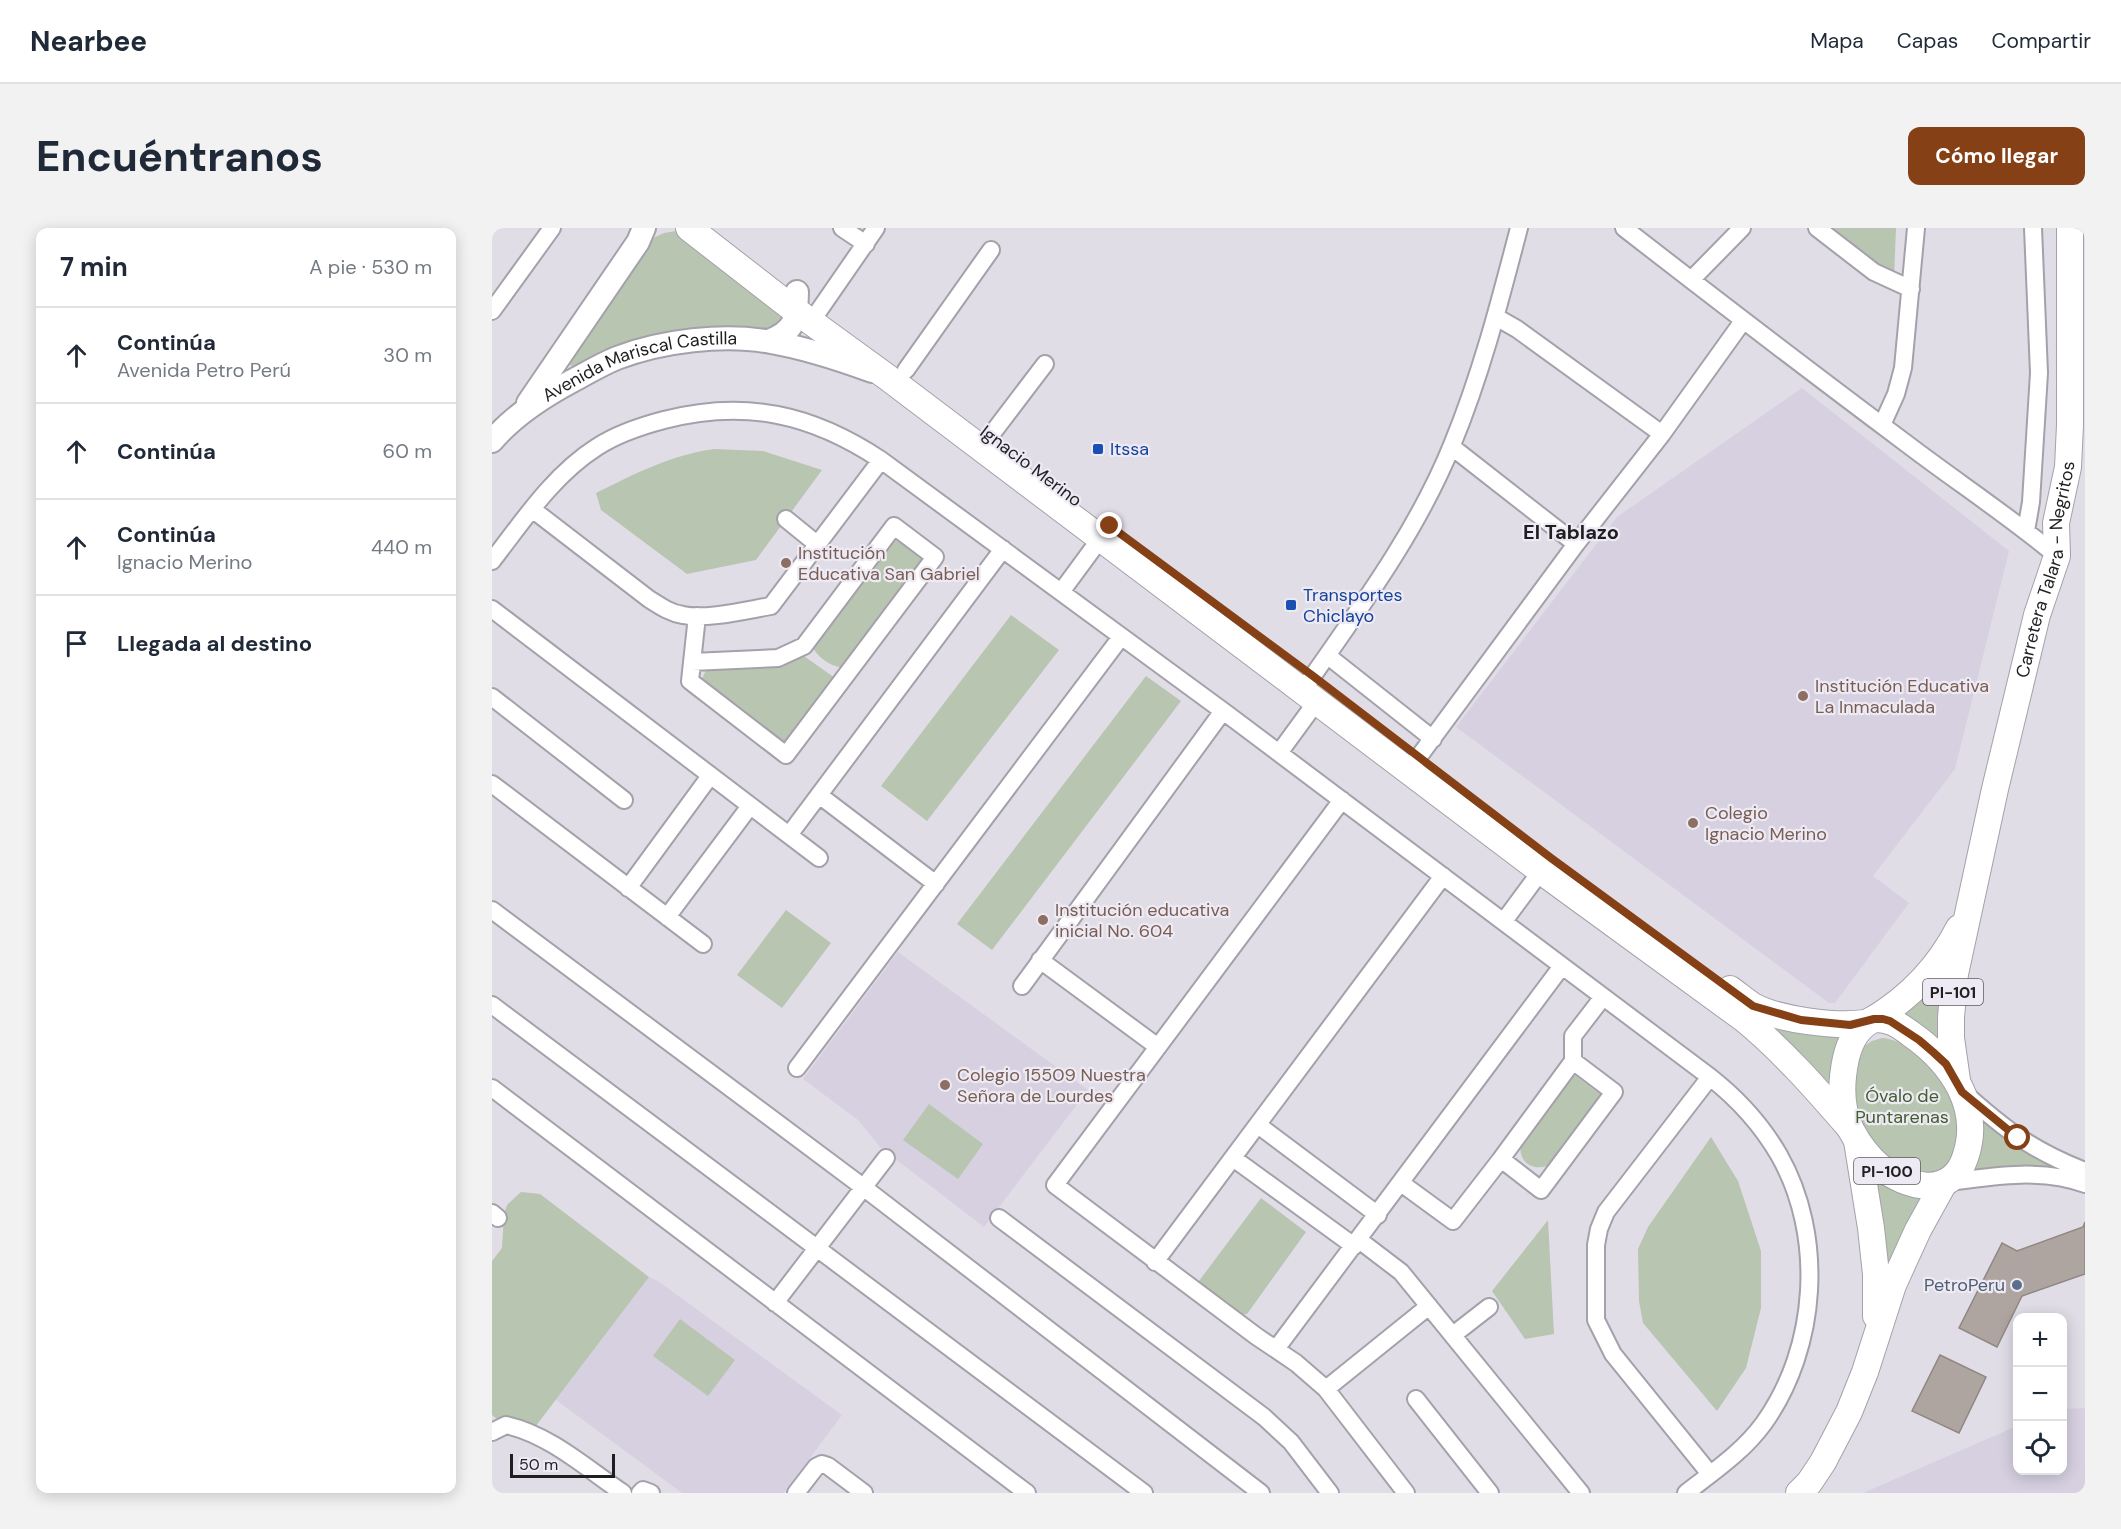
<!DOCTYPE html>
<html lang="es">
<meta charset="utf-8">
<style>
body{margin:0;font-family:"DM Sans",sans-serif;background:#f2f2f3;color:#1f2937}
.controls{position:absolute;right:18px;bottom:18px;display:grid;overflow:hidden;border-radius:12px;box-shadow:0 3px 15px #0003}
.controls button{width:54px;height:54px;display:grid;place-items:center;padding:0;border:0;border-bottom:2px solid #e0e1e3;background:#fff;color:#1f2937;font:30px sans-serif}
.scale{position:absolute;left:18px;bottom:15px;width:105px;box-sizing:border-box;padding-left:6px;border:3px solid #1f1e21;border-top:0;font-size:16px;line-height:21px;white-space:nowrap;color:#1f1e21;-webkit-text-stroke:4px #eeeaf4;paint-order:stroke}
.stop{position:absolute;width:18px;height:18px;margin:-14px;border:4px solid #854115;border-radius:50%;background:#fff}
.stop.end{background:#854115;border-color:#fff;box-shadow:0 2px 6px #0008}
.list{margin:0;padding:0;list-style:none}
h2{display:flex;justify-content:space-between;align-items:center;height:78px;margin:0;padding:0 24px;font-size:26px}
h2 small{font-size:20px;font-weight:400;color:#747a83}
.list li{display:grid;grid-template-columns:39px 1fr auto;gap:18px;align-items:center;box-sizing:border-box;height:96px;padding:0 24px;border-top:2px solid #e0e1e3}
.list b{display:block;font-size:22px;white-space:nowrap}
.list p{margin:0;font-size:20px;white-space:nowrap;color:#747a83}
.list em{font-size:20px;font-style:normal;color:#747a83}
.icon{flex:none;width:33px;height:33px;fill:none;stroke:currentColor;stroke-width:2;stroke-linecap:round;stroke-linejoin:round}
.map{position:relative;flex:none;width:1593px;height:1265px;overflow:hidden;border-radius:12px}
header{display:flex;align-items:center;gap:36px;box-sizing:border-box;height:84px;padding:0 30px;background:#fff;border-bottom:2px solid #e0e1e3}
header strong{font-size:28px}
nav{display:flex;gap:33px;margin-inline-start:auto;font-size:21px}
.intro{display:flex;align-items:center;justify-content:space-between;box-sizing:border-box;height:144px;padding:0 36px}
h1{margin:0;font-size:42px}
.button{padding:15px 27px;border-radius:12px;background:#854115;color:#fff;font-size:21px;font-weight:700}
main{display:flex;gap:36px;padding:0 36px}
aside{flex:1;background:#fff;border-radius:12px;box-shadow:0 3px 15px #0003}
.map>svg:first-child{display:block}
</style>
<header>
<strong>Nearbee</strong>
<nav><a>Mapa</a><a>Capas</a><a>Compartir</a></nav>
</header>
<div class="intro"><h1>Encuéntranos</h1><a class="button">Cómo llegar</a></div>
<main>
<aside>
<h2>7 min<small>A pie · 530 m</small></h2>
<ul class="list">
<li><svg class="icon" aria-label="ahead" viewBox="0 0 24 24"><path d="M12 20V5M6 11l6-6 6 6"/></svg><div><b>Continúa</b><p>Avenida Petro Perú</p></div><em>30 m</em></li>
<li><svg class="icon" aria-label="ahead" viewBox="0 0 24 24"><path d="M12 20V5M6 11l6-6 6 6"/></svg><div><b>Continúa</b></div><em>60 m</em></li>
<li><svg class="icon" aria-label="ahead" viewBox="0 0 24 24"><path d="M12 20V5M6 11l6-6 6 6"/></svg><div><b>Continúa</b><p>Ignacio Merino</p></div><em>440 m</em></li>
<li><svg class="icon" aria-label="arrive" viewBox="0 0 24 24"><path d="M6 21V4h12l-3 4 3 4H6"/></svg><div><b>Llegada al destino</b></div></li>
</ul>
</aside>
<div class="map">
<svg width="1593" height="1265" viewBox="0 0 1593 1265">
<rect width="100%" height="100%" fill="#e1dde7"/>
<!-- built -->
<path fill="#d6d0e1" d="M1310,160L1517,323L1463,541L1381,648L1417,675L1343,775H1337L964,499L1125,289Z
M406,724L596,862L492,999L389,920L366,892L311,851Z
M157,1049L166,1053L350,1187L292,1265H190L64,1172Z
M1593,1180V1265H1371L1525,1198L1526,1242H1570L1571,1181Z"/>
<!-- green -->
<path fill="#b8c5b1" d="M1321,0H1404L1402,51Z
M184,3L192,6L290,79L292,91L285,101L87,139H81L76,135L79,121L161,10L172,5Z
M222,221L271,223L330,242L264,332L195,346L109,282L104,265C142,246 179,227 222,221Z
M403,309L432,332L351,439C339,440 323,427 319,416L335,402Z
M519,387L567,422L435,593L389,558Z
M309,426L343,450L292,515L211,454L210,451L214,442L293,436Z
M654,448L689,473L500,722L465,696Z
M294,682L339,715L290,780L245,747Z
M1459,728L1453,820L1406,785Z
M1261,785L1355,803L1336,862Z
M1390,810C1435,813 1485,890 1460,931C1458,934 1455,940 1452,942C1448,946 1440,947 1435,950L1385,926L1362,880L1364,830L1371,819L1380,813Z
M1080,845L1112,869L1058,937C1041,944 1025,934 1029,915Z
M437,876L491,916L466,951L411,912Z
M1478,880L1561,937L1556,940L1474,947Z
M1219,909L1246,953L1269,1023V1080L1254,1140L1225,1183L1151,1095L1147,1073L1146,1021L1156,999Z
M1380,948L1409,965L1429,968L1432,971L1395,1044Z
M29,964L48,966L157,1049L37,1207L21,1204L0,1187V1033L10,1020L12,986L15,977Z
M769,970L814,1004L755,1086L745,1087L708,1060L707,1053Z
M1056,992L1062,1106L1033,1111L1000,1063Z
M188,1091L243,1132L216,1168L161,1128Z"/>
<!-- building -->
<path fill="#afa5a0" stroke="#908782" stroke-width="1.5" d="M1593,994V1046L1530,1068L1505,1119L1467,1100L1510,1015L1525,1023L1591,999Z
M1448,1127L1494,1149L1467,1205L1420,1183Z"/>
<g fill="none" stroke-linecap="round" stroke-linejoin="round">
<defs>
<path id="minor" d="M350,0L374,16
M1132,0C1226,73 1320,145 1415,216C1465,254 1517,288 1565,328
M1325,0L1382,44L1419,61
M1199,52L1250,0
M0,83L60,0
M1004,89L1025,101L1170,206
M319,94L384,0
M414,142L499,22
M1390,197L1404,166L1411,140L1424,0
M499,207L553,136
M960,219L1084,316
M40,281L157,371C168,378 178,385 191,387C214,392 255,382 279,378L389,232
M294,291L326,317
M1534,303L1539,274L1547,145L1541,0
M0,333C31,293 61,247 105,219C125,206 149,198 172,192C253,171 320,186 389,232L731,483L1218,849C1246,871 1269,896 1287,927C1333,1008 1326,1119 1272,1195C1251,1224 1221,1244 1194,1265
M569,364L608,311
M0,381L327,630
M836,428L941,511
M200,434L286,430L312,418L402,298L443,329L294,527L198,453L205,388
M811,462C865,384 924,306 960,217C989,147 1008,73 1027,0
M0,469L132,572
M787,525L825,473
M917,542L1084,316L1170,206L1251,93
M0,556L211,716
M327,567L444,656
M850,572L563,957L764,1108L804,1135L834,1161L914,1265
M297,607L511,321
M136,660L218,548
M0,682L371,959L769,1265
M175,689L258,578
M1012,693L1049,643
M548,732L666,819
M530,758L731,483
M0,777L652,1265
M305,840L629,409
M0,860L535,1265
M1471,864C1512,901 1541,923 1593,943
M766,897L886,987
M741,930L862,1018
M1009,931L1049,962L1122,864L1081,833
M1457,954C1501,948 1550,940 1593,956
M909,955L961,993L1009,931L1081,833V808L1111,769
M0,985L6,990
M507,990L772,1189L799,1214L838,1265
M867,1012L909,1044L1089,1265
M663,1034L951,648
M283,1075L394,930
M961,1107L997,1079
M784,1121L1070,738
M834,1161L937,1078
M924,1171L998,1265
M0,1204L14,1197C58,1207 94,1240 131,1265
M1218,1246L1121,1126L1104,1092V1017L1107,1001L1114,984L1218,849
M148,1265L151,1262L159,1265
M304,1265L324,1239L330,1236L336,1238L372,1265"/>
<g id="secondary">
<path d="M277,113C304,102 304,92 305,64"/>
<path d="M36,175L146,14L152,0"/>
<path id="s1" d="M0,213C21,188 52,168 80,153C95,145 110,136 125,130C169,113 232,105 279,114C314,120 347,131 380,143"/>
</g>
<g id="primary">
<path d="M197,0L300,80L395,149L1049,643L1252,791C1291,823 1325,862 1358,900"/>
<path d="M1238,761C1245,766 1253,773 1261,778C1287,792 1344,799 1373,795"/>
<path d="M1382,791C1397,790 1407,797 1419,806C1459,834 1491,879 1473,930C1459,972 1413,959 1387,938C1375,928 1366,915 1359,902C1348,880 1349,853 1354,830C1358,813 1366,798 1382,791Z"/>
<path d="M1382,791C1420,768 1447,739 1467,700"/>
<path id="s2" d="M1465,852L1459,810V789L1463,746L1503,561L1545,387L1565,328L1564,295L1576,239L1578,197V0"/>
<path d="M1365,913L1379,1000L1384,1046V1088"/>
<path d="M1307,1265L1317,1255L1331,1234L1357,1184L1373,1144L1401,1057L1426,1002L1452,955"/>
</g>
</defs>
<!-- minor casing -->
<use href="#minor" stroke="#a4a1aa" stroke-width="20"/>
<!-- secondary casing -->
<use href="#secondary" stroke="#a4a1aa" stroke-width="26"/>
<!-- primary casing -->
<use href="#primary" stroke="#a4a1aa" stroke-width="28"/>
<!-- minor -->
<use href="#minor" stroke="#fff" stroke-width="16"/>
<!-- secondary -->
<use href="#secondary" stroke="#fff" stroke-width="22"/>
<!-- primary -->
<use href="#primary" stroke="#fff" stroke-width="26"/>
</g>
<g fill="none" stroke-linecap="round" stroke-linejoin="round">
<!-- route -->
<path stroke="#854115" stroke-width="8" d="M618,298L821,448L1059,630L1261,778L1309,792L1358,797L1382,791H1391L1398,793L1427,812L1441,824L1454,836L1470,864L1526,910"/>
</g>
<!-- markers -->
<g fill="#1a4fb4" stroke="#eeeaf4" stroke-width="2">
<rect x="600" y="215" width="12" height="12" rx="3"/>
<rect x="793" y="371" width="12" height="12" rx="3"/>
</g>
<g fill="#8d6e63" stroke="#eeeaf4" stroke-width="2">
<circle cx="294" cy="335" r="6"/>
<circle cx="1311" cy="468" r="6"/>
<circle cx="1201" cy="595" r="6"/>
<circle cx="551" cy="692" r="6"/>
<circle cx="453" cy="857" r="6"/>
</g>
<circle fill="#5c6f8a" stroke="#eeeaf4" stroke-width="2" cx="1525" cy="1057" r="6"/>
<g text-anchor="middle" stroke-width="4.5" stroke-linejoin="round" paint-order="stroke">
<!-- shield labels -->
<g fill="#eeeaf4" stroke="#5d5b60" stroke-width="1.5">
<rect x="1431" y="751" width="60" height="26" rx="4.5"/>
<rect x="1362" y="930" width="66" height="26" rx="4.5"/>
</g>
<g font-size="16" font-weight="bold" fill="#1f1e21">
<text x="1461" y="770">PI-101</text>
<text x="1395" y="949">PI-100</text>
</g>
<!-- street labels -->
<g font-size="18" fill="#1f1e21" stroke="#eeeaf4">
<text dy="6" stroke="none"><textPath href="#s1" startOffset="171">Avenida Mariscal Castilla</textPath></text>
<text transform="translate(539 238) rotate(37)" y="6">Ignacio Merino</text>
<text dy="6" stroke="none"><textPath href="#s2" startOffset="522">Carretera Talara - Negritos</textPath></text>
</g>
<!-- transit labels -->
<g font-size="18" fill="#164399" stroke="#eeeaf4" text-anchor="start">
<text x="618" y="227">Itssa</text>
<text x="811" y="373">Transportes<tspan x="811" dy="21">Chiclayo</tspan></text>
</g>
<!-- education labels -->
<g font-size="18" fill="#785e54" stroke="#eeeaf4" text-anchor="start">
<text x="306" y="331">Institución<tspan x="306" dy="21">Educativa San Gabriel</tspan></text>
<text x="1323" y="464">Institución Educativa<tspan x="1323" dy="21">La Inmaculada</tspan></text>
<text x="1213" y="591">Colegio<tspan x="1213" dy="21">Ignacio Merino</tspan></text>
<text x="563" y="688">Institución educativa<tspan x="563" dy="21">inicial No. 604</tspan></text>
<text x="465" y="853">Colegio 15509 Nuestra<tspan x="465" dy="21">Señora de Lourdes</tspan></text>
</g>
<!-- park labels -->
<g font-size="18" fill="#415e2f" stroke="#eeeaf4">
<text x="1410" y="874">Óvalo de<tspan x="1410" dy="21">Puntarenas</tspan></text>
</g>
<!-- service labels -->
<g font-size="18" fill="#4e5e75" stroke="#eeeaf4" text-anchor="end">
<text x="1513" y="1063">PetroPeru</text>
</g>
<!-- neighbourhood labels -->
<g font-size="20" font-weight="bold" fill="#1f1e21" stroke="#eeeaf4">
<text x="1079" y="311">El Tablazo</text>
</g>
</g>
</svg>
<div class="controls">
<button>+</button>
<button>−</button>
<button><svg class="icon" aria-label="locate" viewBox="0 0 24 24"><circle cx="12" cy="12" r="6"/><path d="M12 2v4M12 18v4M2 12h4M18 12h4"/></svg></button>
</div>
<div class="scale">50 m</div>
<div class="stop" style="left:1526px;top:910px"></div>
<div class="stop end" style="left:618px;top:298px"></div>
</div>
</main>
